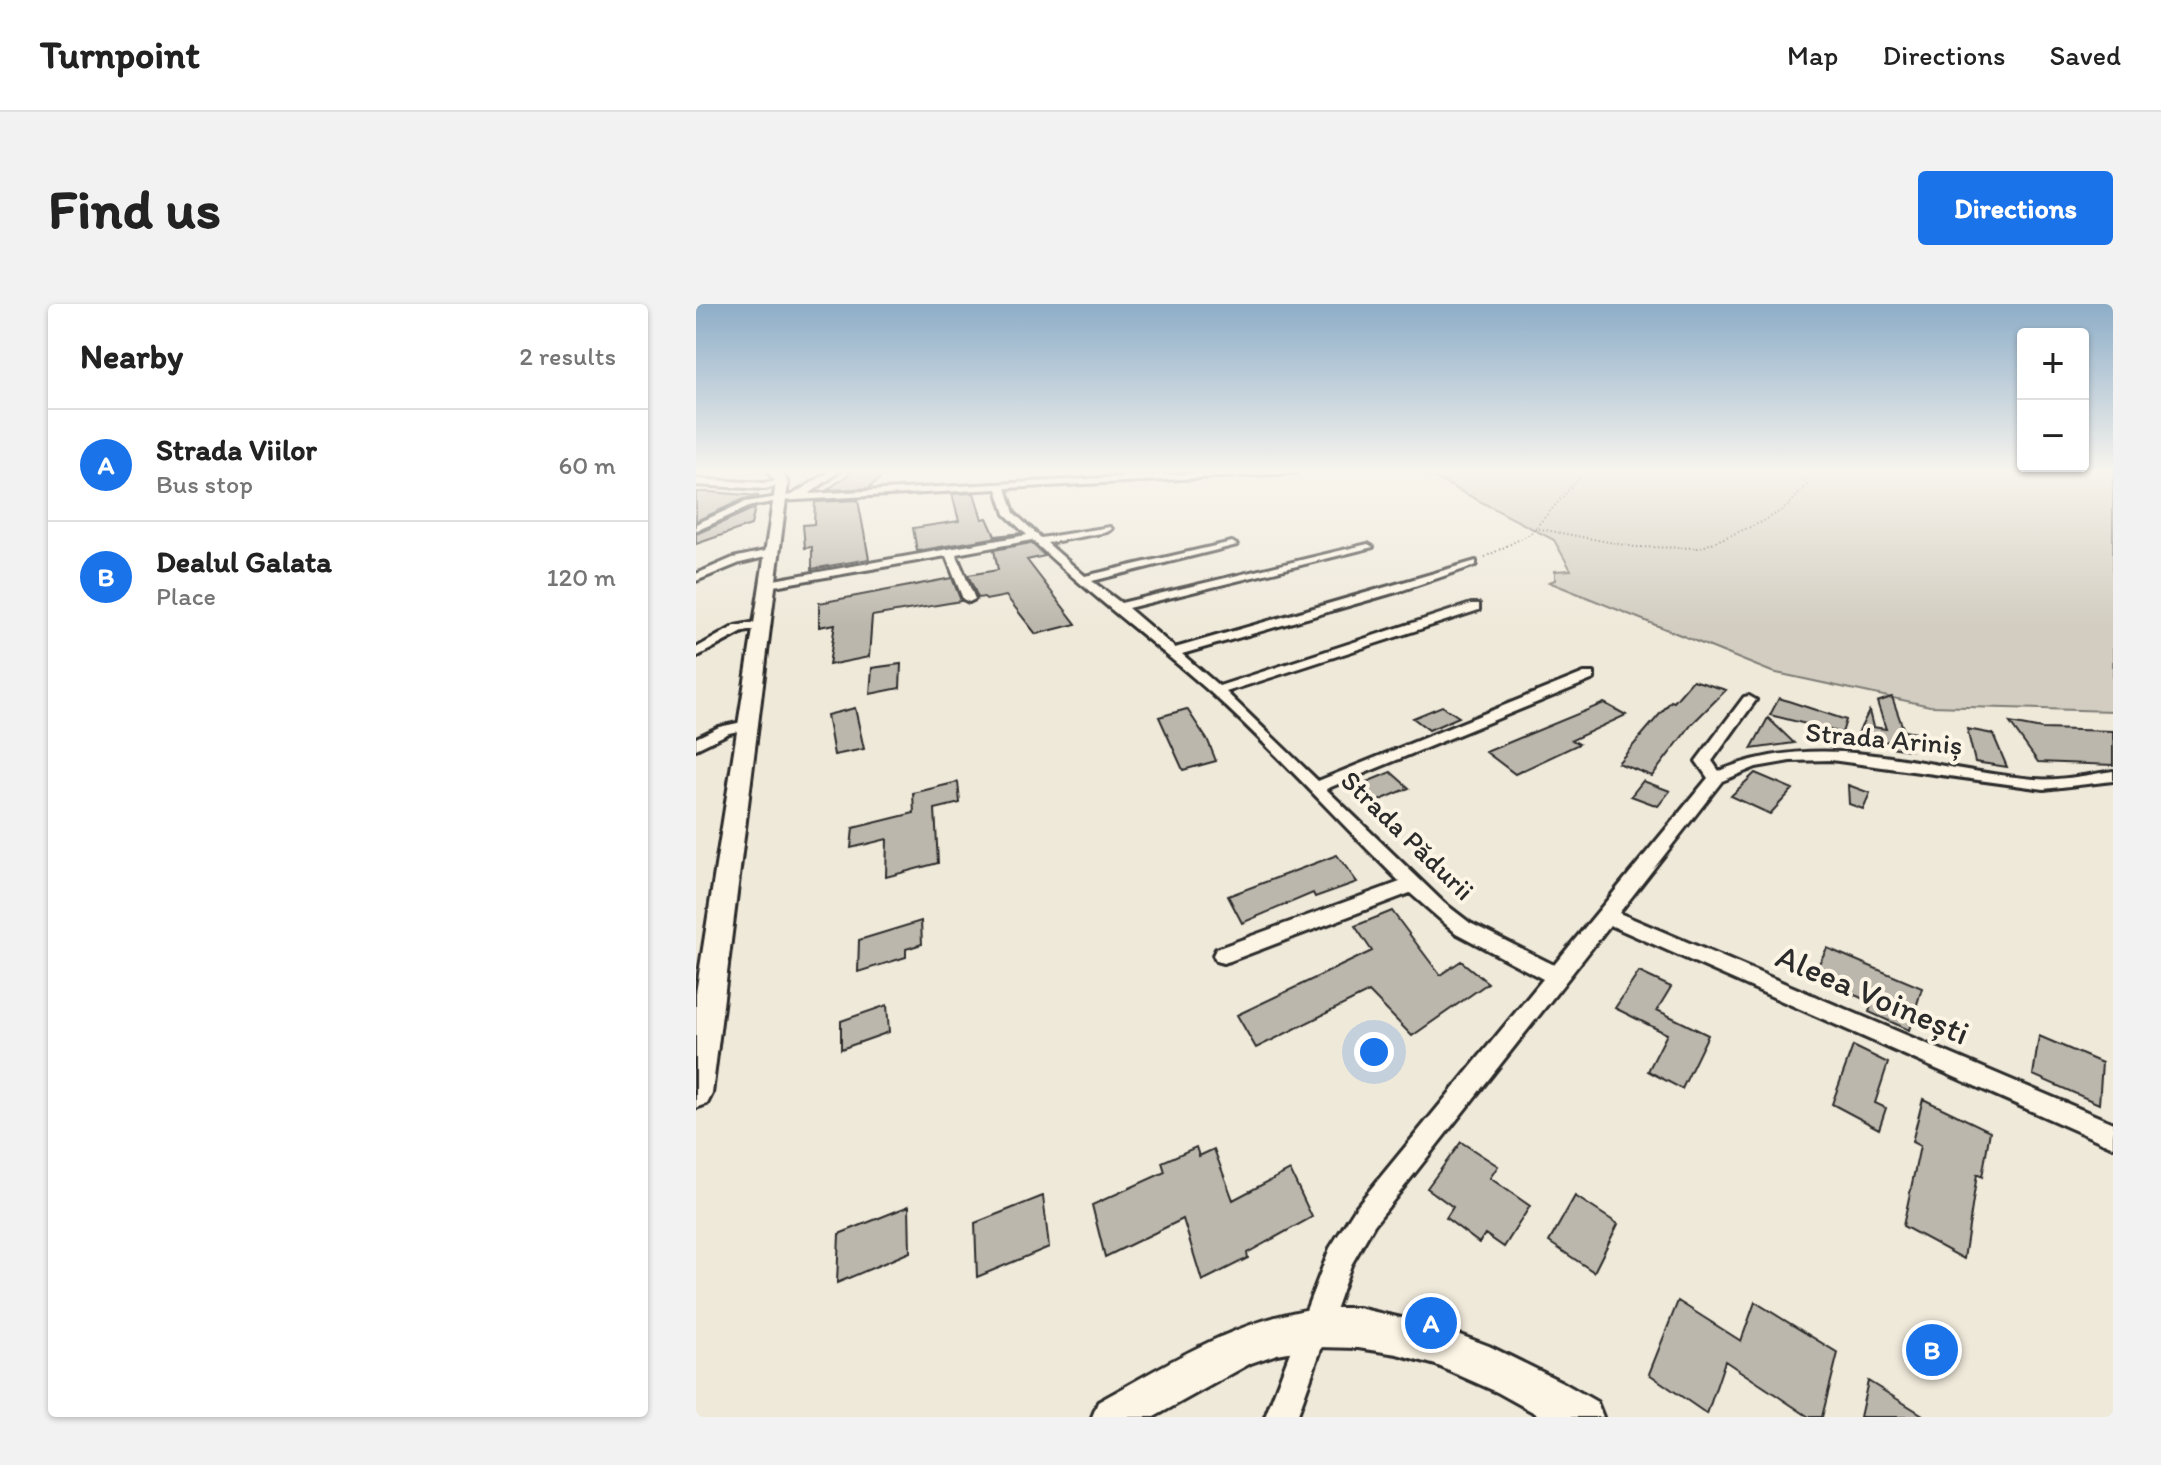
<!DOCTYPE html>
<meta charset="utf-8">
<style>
body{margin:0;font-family:Itim,sans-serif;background:#f2f2f2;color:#222}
.controls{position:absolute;right:24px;top:24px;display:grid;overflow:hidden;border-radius:8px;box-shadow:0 2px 6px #0004}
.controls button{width:72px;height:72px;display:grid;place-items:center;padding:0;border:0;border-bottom:2px solid #e0e0e0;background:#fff;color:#222;font:40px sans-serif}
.you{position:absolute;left:678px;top:748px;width:28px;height:28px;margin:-20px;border:6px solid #fff;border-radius:50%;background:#1a73e8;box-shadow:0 0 0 12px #1a73e833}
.badge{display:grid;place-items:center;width:52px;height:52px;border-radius:50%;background:#1a73e8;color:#fff;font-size:26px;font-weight:700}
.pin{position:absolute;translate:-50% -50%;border:4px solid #fff;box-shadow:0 2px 8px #0006}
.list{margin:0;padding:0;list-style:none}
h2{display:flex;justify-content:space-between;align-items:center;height:104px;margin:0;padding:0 32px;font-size:34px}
h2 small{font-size:26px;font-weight:400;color:#767676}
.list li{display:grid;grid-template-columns:52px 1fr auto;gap:24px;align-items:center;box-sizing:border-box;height:112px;padding:0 32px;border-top:2px solid #e0e0e0}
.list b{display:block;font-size:30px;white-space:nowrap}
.list p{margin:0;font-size:26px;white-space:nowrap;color:#767676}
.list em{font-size:26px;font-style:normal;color:#767676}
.map{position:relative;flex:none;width:1417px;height:1113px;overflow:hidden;border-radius:8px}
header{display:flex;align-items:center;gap:48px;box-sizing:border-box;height:112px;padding:0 40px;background:#fff;border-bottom:2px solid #e0e0e0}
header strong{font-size:38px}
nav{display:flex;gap:44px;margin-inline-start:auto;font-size:28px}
.intro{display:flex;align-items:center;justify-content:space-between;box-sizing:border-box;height:192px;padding:0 48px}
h1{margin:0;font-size:56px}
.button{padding:20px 36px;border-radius:8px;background:#1a73e8;color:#fff;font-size:28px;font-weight:700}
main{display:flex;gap:48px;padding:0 48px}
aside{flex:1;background:#fff;border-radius:8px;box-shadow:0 2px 6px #0004}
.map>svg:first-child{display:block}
</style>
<header>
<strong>Turnpoint</strong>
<nav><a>Map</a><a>Directions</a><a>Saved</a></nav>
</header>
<div class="intro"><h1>Find us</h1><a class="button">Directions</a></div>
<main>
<aside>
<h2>Nearby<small>2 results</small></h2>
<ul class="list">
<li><span class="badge">A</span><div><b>Strada Viilor</b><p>Bus stop</p></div><em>60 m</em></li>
<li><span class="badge">B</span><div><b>Dealul Galata</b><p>Place</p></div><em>120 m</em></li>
</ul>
</aside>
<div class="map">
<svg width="1417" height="1113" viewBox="0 0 1417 1113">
<rect width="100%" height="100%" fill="#efe9da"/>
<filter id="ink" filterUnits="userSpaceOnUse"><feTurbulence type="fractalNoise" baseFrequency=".0125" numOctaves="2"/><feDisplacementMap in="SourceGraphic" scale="16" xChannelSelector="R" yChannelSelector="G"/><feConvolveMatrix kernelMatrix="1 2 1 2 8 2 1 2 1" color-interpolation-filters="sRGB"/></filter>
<g filter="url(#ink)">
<!-- green -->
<path fill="#d2cdc0" stroke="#7e7c76" stroke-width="2" d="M724,166H1417V407L1234,402L1076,368L853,278L859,276V267L875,266L858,236Z"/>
<!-- building -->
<path fill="#bcb7ac" stroke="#2b2b2b" stroke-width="2" d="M159,166H193L173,184L131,186Z
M0,188H13L63,192L48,195L0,217Z
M278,189L286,215L291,214L299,232L325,229L221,247L217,224L263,217L256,190Z
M162,196L173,255L116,265V243L109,244L107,221L118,220L119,198Z
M59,204L55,221L0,240V230Z
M335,239L349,252L331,256L380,320L340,330L310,292L290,296L288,293L282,294L272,271L302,266L298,246Z
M256,274L265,297L176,312L173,353L133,361L139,320L123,323V299Z
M205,360L204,384L174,390L176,364Z
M997,376L1030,386L996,420L956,472L922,459L975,397L978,398Z
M1196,393L1208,427L1220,429L1210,433L1214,446L1195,443L1193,437L1170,442L1156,441L1173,407L1177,423L1190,425L1181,398Z
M1083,394L1150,416L1146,429L1074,411Z
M908,399L930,411L876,436L883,440L819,470L790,448Z
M746,402L763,413L733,426L717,414Z
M159,404L168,445L138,451L131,411Z
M491,405L512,437L520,457L487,466L463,413Z
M1072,414L1098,439L1055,445Z
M1314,419L1346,425L1417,427V461L1342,458Z
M1271,425L1297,430L1311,463L1279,458Z
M695,468L713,484L675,500L658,483Z
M1059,469L1097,485L1074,510L1035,492Z
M947,477L974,487L962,502L935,492Z
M262,478L264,499L239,505L242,559L190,573L191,535L155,544L157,524L218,509L217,489Z
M1152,481L1174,489L1167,505L1153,500Z
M641,551L661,578L619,593L617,589L546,619L532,592Z
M696,607L744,671L765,657L792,679L716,732L673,688L560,744L541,711L676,647L659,622Z
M225,617L226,640L210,645V653L162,668L163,636Z
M1131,644L1226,684L1213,726L1173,708L1176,699L1117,671Z
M943,668L975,683L961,706L1012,731L986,785L952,767L971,730L919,704Z
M191,701L193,728L145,745V717Z
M1343,732L1406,759L1403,800L1337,771Z
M1157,742L1192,759L1179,799L1190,804L1183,825L1136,800Z
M1227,795L1294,827L1286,873L1281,870L1268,955L1207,922L1224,842L1216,838Z
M765,838L802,862L794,874L834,902L808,943L789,930L783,939L750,914L757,903L731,884Z
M500,843L503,852L518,845L537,896L594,866L616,913L551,949L552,954L506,977L487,915L409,953L396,901L469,868L466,858Z
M347,892L353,943L281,973L279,919Z
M879,892L922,920L898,968L853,938Z
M213,902L214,948L141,979L143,930Z
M982,997L1045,1037L1059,998L1142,1049L1126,1113H1113L1029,1057L1011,1110L953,1070Z
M1172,1077L1230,1113H1164Z"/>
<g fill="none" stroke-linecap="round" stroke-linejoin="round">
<defs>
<path id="minor" d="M136,166H145L113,190L555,166H603L599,169L310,184L318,209L345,234L414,223L416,225L411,228L351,239L389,272L536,238L541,241L396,277L425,299L672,240L677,243L432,304L479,344L780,257V261L704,287L486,350L523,382L775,300H783V306L530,388L622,477L888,369H898V375L630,485L748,599L774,619L858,661L1012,474L1000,457L1048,393L1053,392L1060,396L1016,457L1023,467C1130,423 1230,466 1338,475C1364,477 1391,471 1417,467V477L1348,485L1135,456L1094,457L1060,463L1026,477L923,609L1417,819V843L914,621L678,921L655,961L601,1113H569L634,944L660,903L847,675L760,629L714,589L534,657L527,659L520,657L517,651L520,645L704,578C640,515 580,447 513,387C455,336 393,290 336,236L260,250L279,295L273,298L267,295L250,252L72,283L66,280L72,277L331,231L309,210L301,185L82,197L55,202L0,227V220L49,198L96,191Z
M0,175L69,179L86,176L90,179L69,185L0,181Z
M74,246L78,247V251L44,259L0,277V270L37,254Z
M66,317L70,318V324L47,328L0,353V344L39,322Z
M51,417L56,418V424L33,429L0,445V434L23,423Z"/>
<path id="secondary" d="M71,166H84L92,179L16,790L11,800L0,804V689L80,179Z
M621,1004H662L740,1022L793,1042L866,1078L901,1098L907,1113H846L801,1088L740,1061L701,1050L662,1044L621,1043L581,1050L555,1059L458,1113H396L402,1098C475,1058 537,1017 621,1004Z"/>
</defs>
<!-- minor casing -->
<use href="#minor" stroke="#2b2b2b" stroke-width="6"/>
<!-- secondary casing -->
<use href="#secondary" stroke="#2b2b2b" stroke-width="6"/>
<!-- path -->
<path stroke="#2b2b2b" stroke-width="2" stroke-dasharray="1 3" stroke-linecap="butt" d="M839,224L939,243L1004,244L1066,218L1091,203L1111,181L1096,166
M789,253L834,230L890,166"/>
<!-- minor -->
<use href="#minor" fill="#fcf5e5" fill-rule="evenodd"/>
<!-- secondary -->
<use href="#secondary" fill="#fcf5e5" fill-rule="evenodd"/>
</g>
</g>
<!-- sky -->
<linearGradient id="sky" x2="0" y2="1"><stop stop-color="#8dadc8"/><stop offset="0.52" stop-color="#f8f5ee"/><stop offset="1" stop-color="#f8f5ee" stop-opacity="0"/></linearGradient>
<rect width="1417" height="322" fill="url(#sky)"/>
<g text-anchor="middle" stroke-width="8" stroke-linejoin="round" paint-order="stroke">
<!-- street labels -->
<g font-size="28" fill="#2b2b2b" stroke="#fcf5e5">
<text transform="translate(1188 434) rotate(5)" y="10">Strada Ariniș</text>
<text transform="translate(712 531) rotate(44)" y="10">Strada Pădurii</text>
</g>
<!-- near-street labels -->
<g font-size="34" fill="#2b2b2b" stroke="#fcf5e5">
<text transform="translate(1177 690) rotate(23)" y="12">Aleea Voinești</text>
</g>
</g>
</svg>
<div class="controls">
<button>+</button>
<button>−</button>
</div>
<div class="you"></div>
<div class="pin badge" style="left:735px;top:1019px">A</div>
<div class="pin badge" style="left:1236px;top:1046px">B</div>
</div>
</main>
